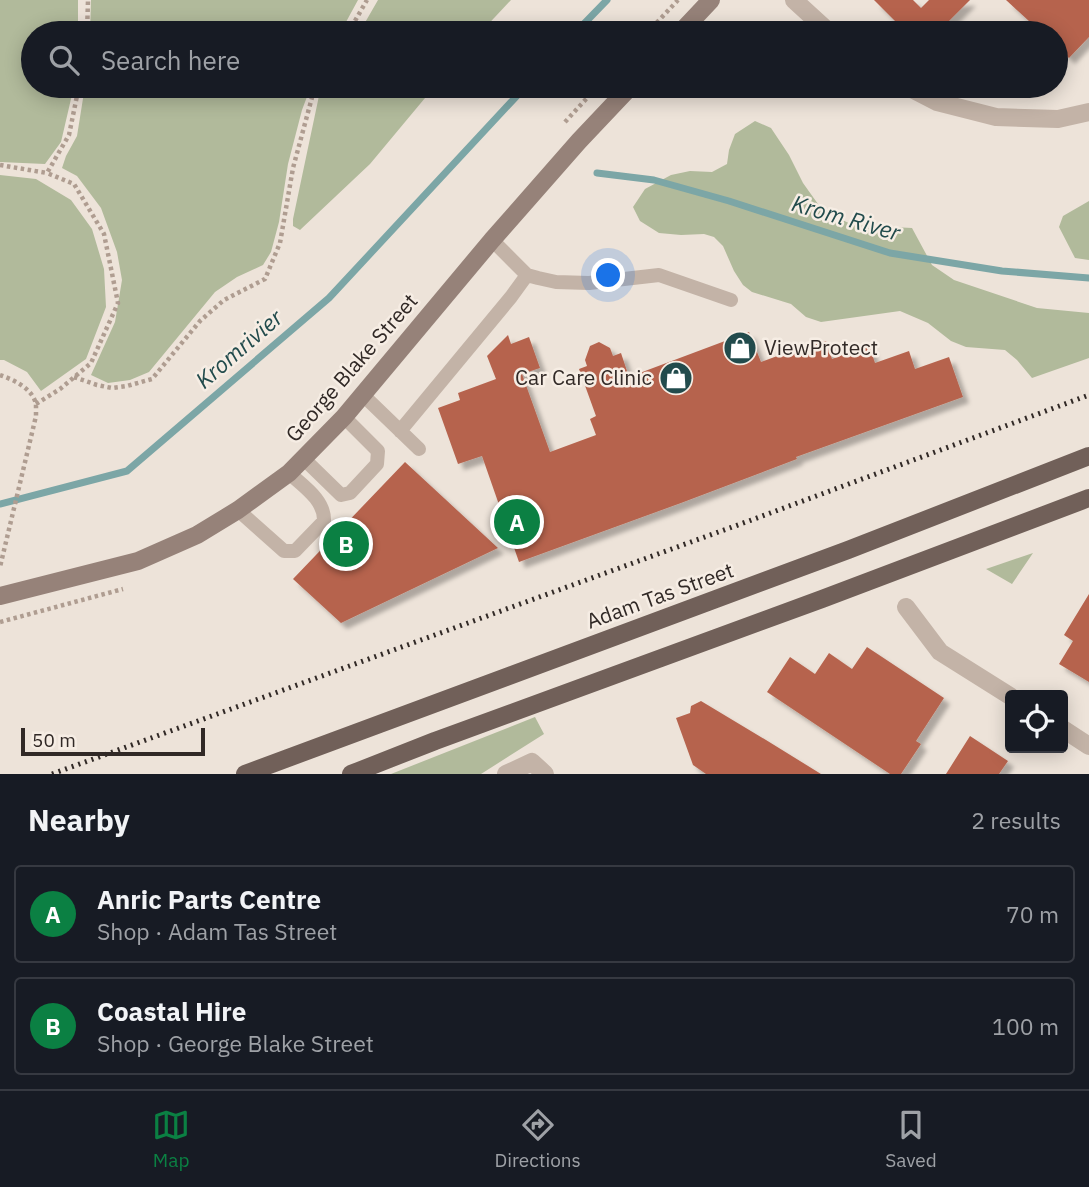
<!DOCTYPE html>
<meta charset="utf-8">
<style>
body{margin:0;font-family:"IBM Plex Sans",sans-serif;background:#20242c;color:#f1f3f6}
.controls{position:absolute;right:21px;bottom:21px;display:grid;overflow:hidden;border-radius:7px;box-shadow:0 4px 18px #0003}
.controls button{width:63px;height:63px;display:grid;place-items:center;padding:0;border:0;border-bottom:2px solid #363941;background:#171b24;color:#f1f3f6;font:35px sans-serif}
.scale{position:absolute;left:21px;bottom:18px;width:184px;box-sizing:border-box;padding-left:7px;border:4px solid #312926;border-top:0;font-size:19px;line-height:24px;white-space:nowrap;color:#312926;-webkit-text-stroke:5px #f6ede4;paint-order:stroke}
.you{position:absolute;left:609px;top:276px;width:24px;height:24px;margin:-18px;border:5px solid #fff;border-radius:50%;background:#1a73e8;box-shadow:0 0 0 10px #1a73e833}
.badge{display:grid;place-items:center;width:46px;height:46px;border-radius:50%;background:#0b8043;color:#fff;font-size:23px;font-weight:700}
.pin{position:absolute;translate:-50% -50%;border:4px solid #fff;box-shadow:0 2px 7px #0006}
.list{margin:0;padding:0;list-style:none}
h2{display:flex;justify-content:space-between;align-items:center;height:91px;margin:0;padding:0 28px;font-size:30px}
h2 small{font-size:23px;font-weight:400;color:#9ea1a6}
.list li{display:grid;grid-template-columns:46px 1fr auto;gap:21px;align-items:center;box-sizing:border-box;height:98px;margin:0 14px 14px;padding:0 14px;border:2px solid #363941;border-radius:7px}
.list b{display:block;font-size:26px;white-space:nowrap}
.list p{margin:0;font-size:23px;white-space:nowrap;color:#9ea1a6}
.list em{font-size:23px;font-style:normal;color:#9ea1a6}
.icon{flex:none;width:38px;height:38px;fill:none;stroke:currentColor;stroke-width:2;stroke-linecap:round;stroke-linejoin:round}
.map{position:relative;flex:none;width:1089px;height:774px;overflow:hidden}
.search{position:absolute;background:#171b24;box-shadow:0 4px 18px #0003;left:21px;right:21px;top:21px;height:77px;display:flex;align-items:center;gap:18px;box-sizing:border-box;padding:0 24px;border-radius:38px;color:#9ea1a6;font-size:26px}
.sheet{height:315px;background:#171b24}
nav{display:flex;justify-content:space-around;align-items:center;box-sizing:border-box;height:98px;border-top:2px solid #363941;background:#171b24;font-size:19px;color:#9ea1a6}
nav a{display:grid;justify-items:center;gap:4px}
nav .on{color:#0b8043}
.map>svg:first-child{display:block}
</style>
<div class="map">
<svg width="1089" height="774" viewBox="0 0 1089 774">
<defs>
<filter id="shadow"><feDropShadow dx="6" dy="6" stdDeviation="2" flood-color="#0004"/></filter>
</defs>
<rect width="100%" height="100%" fill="#ede3d9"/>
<!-- green -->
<path fill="#b1ba9b" d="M0,0H78V33H33V86H74L61,142L45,164L0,162Z
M91,0H358L340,33H90Z
M378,0H511L480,33H359Z
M85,86H311L302,110L288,164L279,222L271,252L263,265L237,277L215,292L149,372L130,380L108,383L91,375L115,322L122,280L117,252L101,208L77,176L62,168L66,156L77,136Z
M324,86H435L370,164L300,230L293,226V219L320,91Z
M755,121L771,128L789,155L803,183L823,211L853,225L912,228L932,265L954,280L1037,308L1089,313V358L1032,378L1017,360L1005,350L966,347L951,341L928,323L900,311L821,322L806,317L791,304L752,292L743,285L734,271L723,246L714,237L704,234L681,235L659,233L640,221L633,207L645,189L671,175L690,171L712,172L727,164L729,150L735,134Z
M0,175L36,179L71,200L92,229L104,269L106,307L86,359L41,391L27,372L4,360H0Z
M1089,201V260L1075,258L1059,227L1063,216Z
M1033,553L1012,584L986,569Z
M535,717L544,734L481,774H391Z"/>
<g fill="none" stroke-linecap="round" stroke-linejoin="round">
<!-- stream -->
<path stroke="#7ca6a6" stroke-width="7" d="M575,33L607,0
M597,173L654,180L729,201L890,253L1002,271L1089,278
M0,504L127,471L329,298L526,86"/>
</g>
<!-- building -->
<path fill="#b6644e" filter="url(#shadow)" d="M874,0H913L921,8L929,0H970L937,33H922L913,25L906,32Z
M1006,0H1089V37L1069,58L1056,46V33H1042Z
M749,332L761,362L780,355L781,357L826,341L832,359L869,345L875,363L909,351L915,369L949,357L963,397L796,457L797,459L681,503L519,562L482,456L458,464L438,408L460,400L458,393L496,379L487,356L508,335L511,344L529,337L540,368L522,374L550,452L596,435L590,419L596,416L579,369L587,366L585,360L590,346L599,342L610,348L613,356L621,353L629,377Z
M405,462L498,548L341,623L293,579Z
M1089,594V682L1059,664L1073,641L1064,635Z
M867,647L944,698L916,741L921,744L901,774H890L767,692L790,657L815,674L829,653L852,669Z
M701,701L766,740L821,774H706L693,765L676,718L690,713L691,706Z
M970,736L1008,761L999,774H946Z"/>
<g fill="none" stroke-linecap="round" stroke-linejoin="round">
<!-- path -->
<path stroke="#af9d91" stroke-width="4.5" stroke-dasharray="3.5 3.5" stroke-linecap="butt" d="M87,33L88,0
M348,33L367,0
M647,33L678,0
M565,122L598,86
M0,165L47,173
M0,375C14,380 32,388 36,404C36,405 36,414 36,416L0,567
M74,377L97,385L112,388L127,386L152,379L200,321L224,300L265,279L280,243L293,168L314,90L316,86
M36,404L60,389L91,363L118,303L104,234L74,184L47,173L69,135L79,86
M0,622L123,589"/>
<!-- lane -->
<path stroke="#c3b3a7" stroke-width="14" d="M492,240L527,275L538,278L556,282L589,283L659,275L731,300
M363,395L419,449
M400,431L511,297L527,275
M303,458L341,495L350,493L377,464L378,451L344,417
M238,510L284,551H295L324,521C325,500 303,486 289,473"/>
<!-- street -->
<path stroke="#c3b3a7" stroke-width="18" d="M794,0L830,33
M906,86L937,102L996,117L1058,119L1089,112
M906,607L940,652L1010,696
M1063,729L1089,746
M506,774L532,762L545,774"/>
<!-- secondary -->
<path stroke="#968279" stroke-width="18" d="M680,33L711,0
M0,596L138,561L197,535L238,510L289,473L344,417L492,240L579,141L631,86"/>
<!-- primary -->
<path stroke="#716059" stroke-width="18" d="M245,774L848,550L1089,456
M351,774L435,741L822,599L1089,498"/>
<!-- rail -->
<path stroke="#312926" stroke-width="5" stroke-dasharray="2 5" stroke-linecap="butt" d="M52,774L746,522L1089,395"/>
</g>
<!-- icons -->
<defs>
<symbol id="shop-disc" viewBox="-11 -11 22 22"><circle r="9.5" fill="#224b4c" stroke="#f6ede4"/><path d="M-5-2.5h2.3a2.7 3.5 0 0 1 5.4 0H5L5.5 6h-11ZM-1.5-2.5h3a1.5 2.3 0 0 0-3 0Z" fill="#fff"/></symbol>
</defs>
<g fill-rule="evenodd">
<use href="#shop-disc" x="721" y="329" width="38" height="38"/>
<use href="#shop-disc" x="657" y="359" width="38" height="38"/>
</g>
<g text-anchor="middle" stroke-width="5" stroke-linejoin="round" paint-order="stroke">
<!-- poi labels -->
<g font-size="21" fill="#312926" stroke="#f6ede4" text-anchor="start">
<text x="764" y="355">ViewProtect</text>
<text x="652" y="385" text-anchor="end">Car Care Clinic</text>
</g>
<!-- street labels -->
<g font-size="21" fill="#312926" stroke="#f6ede4">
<text transform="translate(352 368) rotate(-49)" y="7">George Blake Street</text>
<text transform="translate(660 596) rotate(-20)" y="7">Adam Tas Street</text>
</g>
<!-- water labels -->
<g font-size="23" font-style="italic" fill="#224b4c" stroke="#f6ede4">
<text transform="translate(846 218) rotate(16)" y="8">Krom River</text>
<text transform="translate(239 349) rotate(-41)" y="8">Kromrivier</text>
</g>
</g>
</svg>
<div class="controls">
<button><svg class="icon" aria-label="locate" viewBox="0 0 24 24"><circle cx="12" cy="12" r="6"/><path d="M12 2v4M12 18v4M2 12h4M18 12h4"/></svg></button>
</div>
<div class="scale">50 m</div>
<div class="you"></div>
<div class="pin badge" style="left:517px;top:522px">A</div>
<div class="pin badge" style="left:346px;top:544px">B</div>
<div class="search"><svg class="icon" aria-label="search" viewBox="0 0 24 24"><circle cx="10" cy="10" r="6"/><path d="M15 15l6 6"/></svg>Search here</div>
</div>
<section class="sheet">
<h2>Nearby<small>2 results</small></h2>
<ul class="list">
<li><span class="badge">A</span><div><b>Anric Parts Centre</b><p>Shop · Adam Tas Street</p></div><em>70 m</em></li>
<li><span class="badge">B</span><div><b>Coastal Hire</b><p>Shop · George Blake Street</p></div><em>100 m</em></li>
</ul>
</section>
<nav>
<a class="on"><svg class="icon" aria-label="map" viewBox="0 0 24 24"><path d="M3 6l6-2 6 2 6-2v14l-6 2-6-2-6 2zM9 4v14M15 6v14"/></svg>Map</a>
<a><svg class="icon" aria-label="directions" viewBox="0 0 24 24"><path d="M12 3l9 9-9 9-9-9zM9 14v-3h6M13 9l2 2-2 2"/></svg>Directions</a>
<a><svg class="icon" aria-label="saved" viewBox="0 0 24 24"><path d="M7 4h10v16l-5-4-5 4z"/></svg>Saved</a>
</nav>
